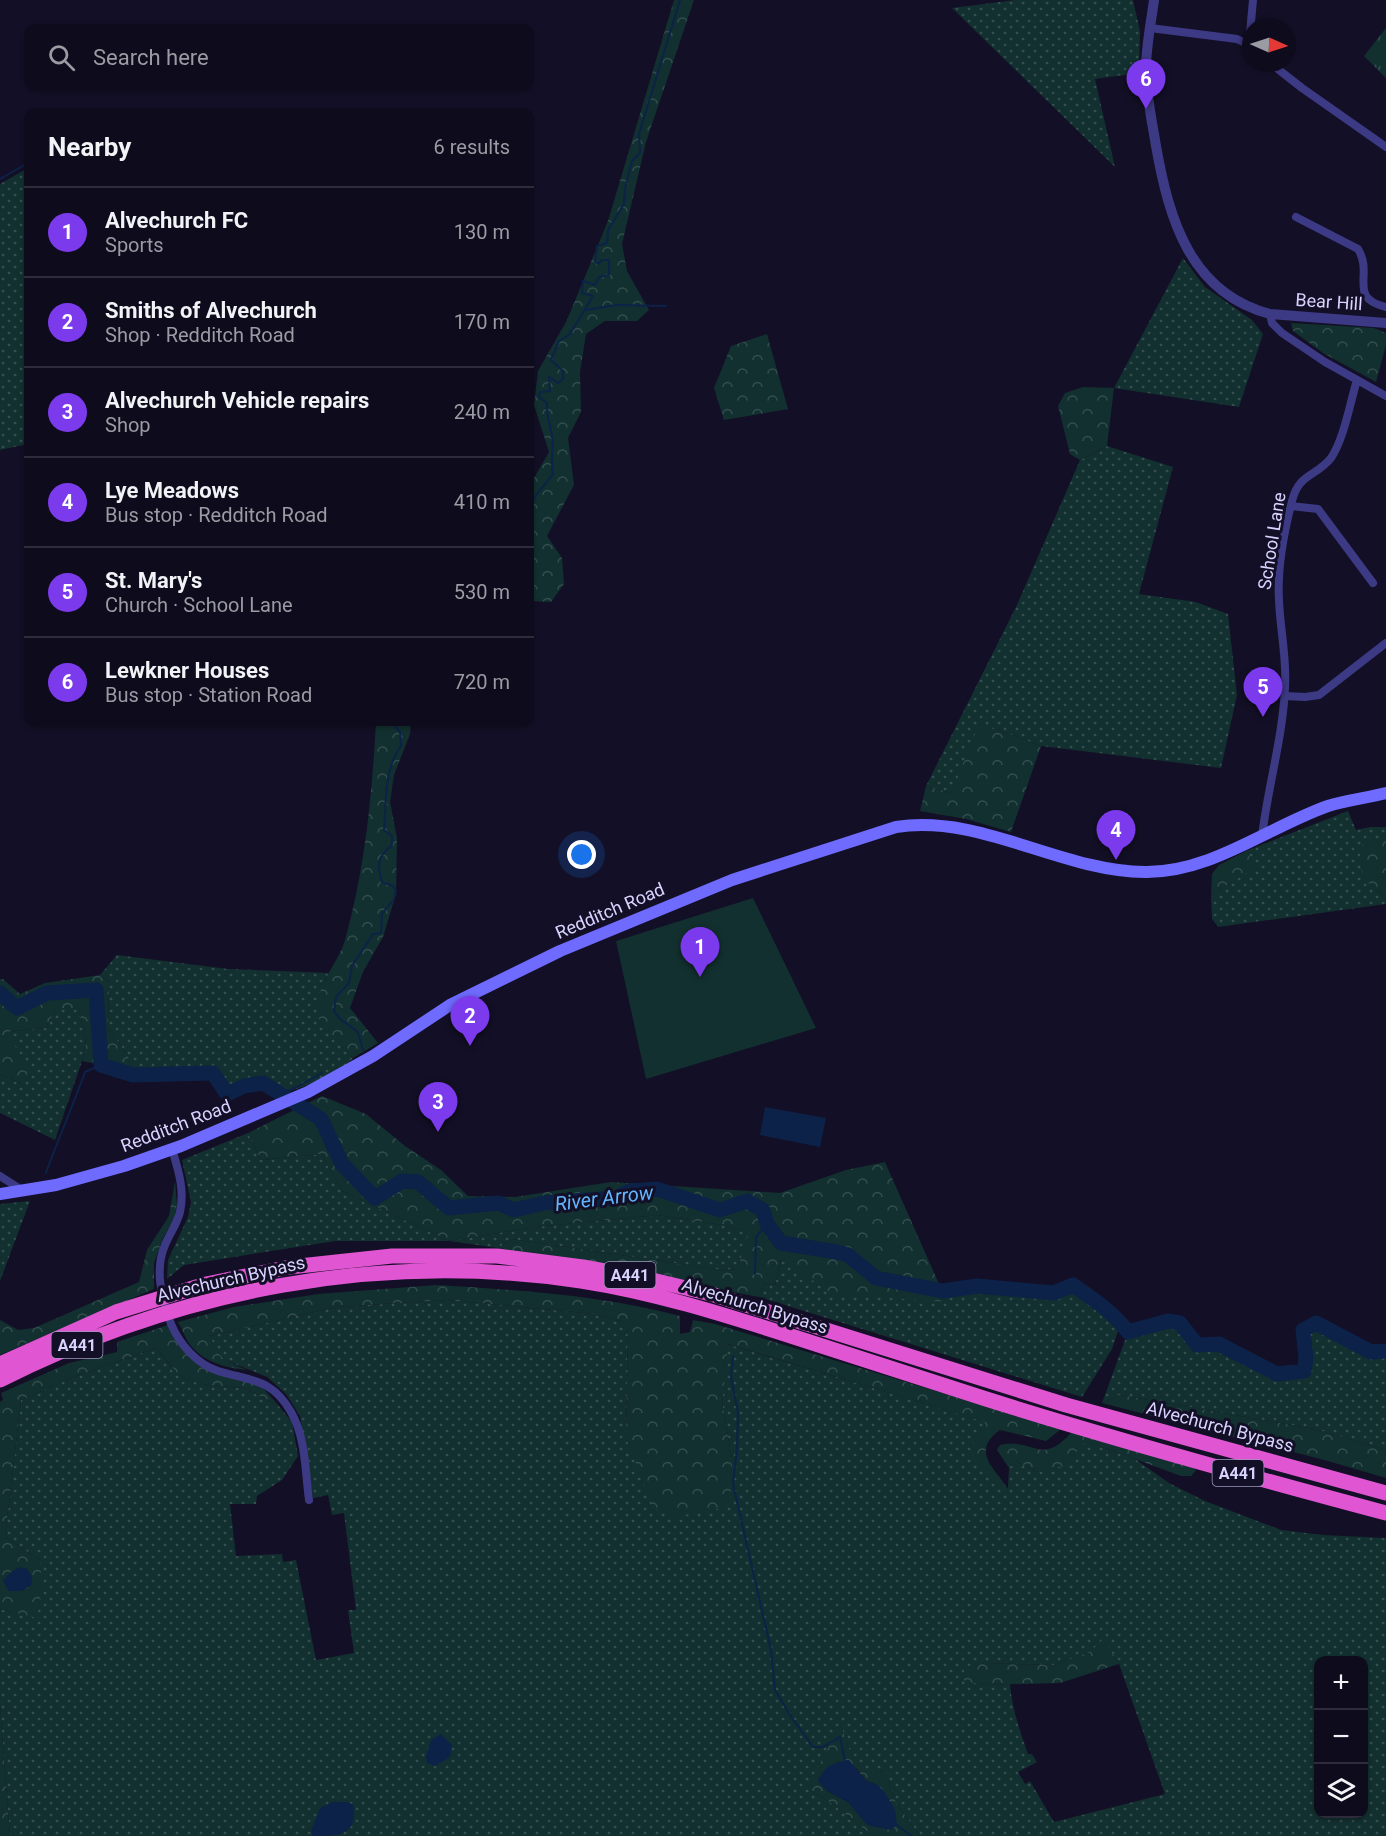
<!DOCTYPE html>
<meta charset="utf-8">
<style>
body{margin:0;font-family:Roboto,sans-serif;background:#1c1929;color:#f1f3f6}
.controls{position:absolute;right:18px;bottom:18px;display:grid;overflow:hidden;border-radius:12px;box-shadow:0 2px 4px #0004}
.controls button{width:54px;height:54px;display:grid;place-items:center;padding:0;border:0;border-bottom:2px solid #2e2b3b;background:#0e0b1c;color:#f1f3f6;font:30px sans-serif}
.compass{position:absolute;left:1242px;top:18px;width:54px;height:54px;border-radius:50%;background:#0e0b1c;box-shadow:0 2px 4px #0004;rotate:93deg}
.you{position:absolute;left:582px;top:855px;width:21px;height:21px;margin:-15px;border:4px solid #fff;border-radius:50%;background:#1a73e8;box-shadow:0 0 0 9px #1a73e833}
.badge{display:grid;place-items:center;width:39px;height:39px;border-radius:50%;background:#7c3aed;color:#fff;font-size:20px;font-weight:700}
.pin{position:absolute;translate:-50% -50px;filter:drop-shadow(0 2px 3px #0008)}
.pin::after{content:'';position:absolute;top:32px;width:21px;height:18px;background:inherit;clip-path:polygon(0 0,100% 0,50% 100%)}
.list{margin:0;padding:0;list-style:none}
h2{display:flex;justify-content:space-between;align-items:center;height:78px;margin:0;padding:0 24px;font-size:26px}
h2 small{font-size:20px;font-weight:400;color:#9b9ba3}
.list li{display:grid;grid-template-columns:39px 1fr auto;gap:18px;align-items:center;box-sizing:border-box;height:90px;padding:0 24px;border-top:2px solid #2e2b3b}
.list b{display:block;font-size:22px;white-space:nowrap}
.list p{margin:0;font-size:20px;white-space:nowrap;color:#9b9ba3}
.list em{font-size:20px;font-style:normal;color:#9b9ba3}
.icon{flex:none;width:33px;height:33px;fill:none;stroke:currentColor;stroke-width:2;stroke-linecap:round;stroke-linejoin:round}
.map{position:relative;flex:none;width:1386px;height:1836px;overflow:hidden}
.search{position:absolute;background:#0e0b1c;box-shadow:0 2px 4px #0004;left:24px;top:24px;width:510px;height:66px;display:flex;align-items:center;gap:15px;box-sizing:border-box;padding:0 21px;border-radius:12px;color:#9b9ba3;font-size:22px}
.panel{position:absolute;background:#0e0b1c;box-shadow:0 2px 4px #0004;left:24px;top:108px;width:510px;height:618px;border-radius:12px}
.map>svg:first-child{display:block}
</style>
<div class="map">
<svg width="1386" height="1836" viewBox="0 0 1386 1836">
<defs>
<pattern id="grass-dots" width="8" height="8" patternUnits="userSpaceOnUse" patternTransform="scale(1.5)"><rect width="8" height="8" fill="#12302f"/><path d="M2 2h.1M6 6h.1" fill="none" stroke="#344d4e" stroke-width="1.8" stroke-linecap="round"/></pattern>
<pattern id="forest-crowns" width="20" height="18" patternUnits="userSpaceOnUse" patternTransform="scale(1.5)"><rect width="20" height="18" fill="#12302f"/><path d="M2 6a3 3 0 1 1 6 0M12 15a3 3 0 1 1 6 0" fill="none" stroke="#344d4e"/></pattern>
<pattern id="park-tufts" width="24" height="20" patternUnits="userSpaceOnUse" patternTransform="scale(1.5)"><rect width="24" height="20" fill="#12302f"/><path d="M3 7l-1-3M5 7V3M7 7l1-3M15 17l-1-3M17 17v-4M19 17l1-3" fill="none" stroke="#344d4e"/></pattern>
</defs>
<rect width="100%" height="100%" fill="#130f26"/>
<!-- grass -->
<path fill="url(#grass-dots)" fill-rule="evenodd" d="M1015,0H1133L1140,31L1139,73L1095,79L1115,167L952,8Z
M28,168V444L0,450V184Z
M1183,258L1205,287L1252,320L1263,334L1239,407L1114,388Z
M1107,446L1173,467L1139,594L1196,602L1228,614L1237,695L1221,768L1041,746L996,729L951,793L926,786L1017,605L1080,460Z
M1348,811L1356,830L1370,827H1386V837H1381L1377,891L1386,896V904L1218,927L1212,919L1211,895L1252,869L1248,850Z
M117,955L228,969L330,973L325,979L321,1024L353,1058C339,1076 303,1087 281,1094C256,1080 252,1082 227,1094L212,1073L133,1075L128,1056L108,1028L109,982L100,975Z
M55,1010H79L86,1043L82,1061L55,1140L0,1113V1074L22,1084L6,1032L46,1028Z
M248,1133L261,1160L321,1154L342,1191L449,1241L535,1227L658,1215L722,1225L749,1232L738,1269L722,1270L512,1239L498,1248L449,1241H335L184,1265L167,1279L168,1260L188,1217L191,1202L182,1160Z
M30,1201L0,1281V1204Z
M781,1260L946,1301L943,1291L977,1286L1054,1293L1073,1285L1100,1303L1121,1322L1112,1349L1082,1397L759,1297L765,1283L775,1285Z
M447,1300L595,1314L628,1324L626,1438L732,1459L722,1402L727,1344L986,1422L974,1443L1008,1489L1009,1468L1015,1461L1037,1472L1086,1441L1135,1459L1169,1483L1205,1501L1281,1530L1323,1535L1386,1538V1836H920L896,1803L885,1771L864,1774L849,1749L841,1725L811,1791L834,1805L873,1836H10L0,1705V1609L37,1617L40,1560L5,1537L21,1400L74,1377L156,1348L175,1371L187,1380L208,1385L243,1388L278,1405L292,1422L298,1456L282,1480L257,1496L256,1504H230L236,1556L282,1554L283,1562L296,1560L316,1660L354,1653L348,1610H356L344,1513L332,1515L328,1495L313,1498L300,1416L286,1394L267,1377L225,1360L216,1351L210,1336L336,1307ZM1103,1640L1119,1664L1165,1794L1054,1822L1030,1781L1025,1784L1018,1772L1037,1762L1032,1754H1028C1020,1731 1012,1709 1010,1684L984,1685L964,1680V1668L984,1663L1054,1665L1091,1652ZM1318,1660H1364V1814H1318Z
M1168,1321L1180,1323L1197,1345L1219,1344L1277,1374L1304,1371L1306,1358L1303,1330L1316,1323L1371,1352L1386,1351V1450L1315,1429L1120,1395L1102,1403L1128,1332Z"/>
<!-- forest -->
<path fill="url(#forest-crowns)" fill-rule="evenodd" d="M674,0H694L646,142L622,244L627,271L649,310L637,321H605L586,334L580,372L581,412L568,438L574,485L547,536L562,558L564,584L551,602L530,601V485L549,452L534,405L538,371L567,320L608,221Z
M1291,323L1374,328L1386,333V345L1376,382L1323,353L1293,331Z
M767,334L788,409L724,420L714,388L731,346Z
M1083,387L1114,388L1107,446L1080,460L1070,454L1058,406L1065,393Z
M376,722H411L410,734L394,775L390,802L397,838L396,894L383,937L363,972L350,1008L378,1043L353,1058C345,1049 327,1035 321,1025C319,1021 318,1012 318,1007C318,981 338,964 345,940C365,869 372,795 376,722Z
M978,727L996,729L1041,746L1011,832L966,819L920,811L926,786L951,793Z
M1381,837H1386V896C1364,885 1354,866 1363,843Z
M1248,850L1253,869L1211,895L1212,874L1219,865Z
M100,975L109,982L108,1028L128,1056L133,1075L101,1065L82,1061L86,1043L79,1010H55L46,1028L6,1032L30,1069L22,1084L0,1074V979H3L20,994L45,983Z
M322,1096L366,1114L405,1146L441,1170L468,1196L515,1197L611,1182L780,1193L846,1170L885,1162L947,1302L833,1294L781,1260L775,1285L765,1283L759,1297L498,1248L512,1239L722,1270L738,1269L748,1232L722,1225L658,1215L535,1227L449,1241L342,1191L321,1154L261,1160L248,1133Z
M175,1181L177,1205L174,1219L163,1238L154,1263V1289L0,1355V1320L18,1330L34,1328L139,1282L147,1250L169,1216Z
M436,1285C518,1290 600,1295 680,1316V1334L690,1332L693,1320L715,1324L1061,1429L1046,1441L1000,1430C971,1450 993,1468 1009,1490L974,1459V1443L985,1422L728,1344L722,1402L732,1459L730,1507L673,1517L653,1508L626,1438L628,1324L595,1314L447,1300L336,1307L210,1336C219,1360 225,1360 247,1370C227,1368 206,1363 192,1347C186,1341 183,1330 178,1322L234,1307L318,1294Z
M168,1325L190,1357L264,1389L278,1405L243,1388L208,1385L187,1380L177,1373L156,1348L74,1377L21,1400L5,1537L40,1560L42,1585L37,1618L0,1609V1402L3,1400L1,1393L69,1363L117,1352V1342Z
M1120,1395L1315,1429L1386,1450V1478L1328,1461L1102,1403Z
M1072,1432L1186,1463L1196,1470L1191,1476H1181L1086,1441L1064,1466L1037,1472L1015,1461L1009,1468L997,1450L1000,1445C1036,1438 1040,1467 1072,1432Z
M1103,1639L1119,1664L1060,1683L984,1685L964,1681V1667L984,1663L1054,1665L1090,1652Z
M0,1705L10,1836H0Z
M841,1724L849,1749L864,1773L885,1771L896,1803L920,1836H873L834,1805L811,1791L810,1782ZM856,1768L865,1780L879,1786L868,1825L848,1802L827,1791Z"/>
<!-- park -->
<path fill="url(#park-tufts)" d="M1386,28V78L1364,56Z"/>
<!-- pitch -->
<path fill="#12302f" d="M753,898L816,1028L646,1079L616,941Z"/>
<!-- water -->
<path fill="#0c2248" d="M765,1107L826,1118L820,1147L760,1135Z
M20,1567L27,1569L32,1577L31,1585L22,1591H9L3,1581L11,1572Z
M441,1734L452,1745L450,1757L435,1766L427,1763L426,1756L431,1740Z
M849,1760L865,1780L879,1786L885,1793L895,1810L897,1825L891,1830L867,1825L848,1802L827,1791L818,1781C824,1766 833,1763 849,1760Z
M333,1802H345L353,1804C359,1836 338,1836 313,1836L311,1831L320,1808Z"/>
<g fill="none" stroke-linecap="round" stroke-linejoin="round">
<!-- stream -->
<path stroke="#0c2248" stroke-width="2" d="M0,179L28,163
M586,310L616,305L666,306
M530,514L534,498L553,474C550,461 554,449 552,436C550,425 546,415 547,403L539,397L540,392L550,391L549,377L558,383L563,379V371L551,360L559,341L570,334L593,296L582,293L583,281L595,285L599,277L609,275V260H602L598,264L595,261L597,246L607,243L608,230L624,204L625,188L632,161L640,153L639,134L680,0
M363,1050L358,1032L340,1019L334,1011L336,997L349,983L352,966L373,934L381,933L382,914L393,900L396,891L393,886L382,882C377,865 377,857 392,845V836L384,830C387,800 383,771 401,746L400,732L391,722
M281,1094L297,1087L322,1073
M46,1173C58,1139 73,1106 85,1072L101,1065
M755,1274L756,1237L767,1224
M733,1356L731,1376L738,1413L737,1449L733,1484L771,1650L775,1690L790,1715L813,1747H823L840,1737L845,1761
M897,1825L911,1836"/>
<!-- river -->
<path stroke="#0c2248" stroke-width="15" d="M0,993L17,1008L47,993L96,990L101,1065L133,1075L213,1073L227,1094L244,1086L263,1083L321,1119L342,1164L375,1198L402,1181L418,1182L449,1208L498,1203L514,1210L544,1203L616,1198L630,1191L657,1189L720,1210L747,1201L763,1210L767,1224L781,1243L837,1252L848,1255L876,1278L943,1291L977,1286L1054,1293L1073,1285C1093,1299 1113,1312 1128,1332L1168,1321L1180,1323L1197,1345L1219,1344L1277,1374L1304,1371L1306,1359L1303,1330L1316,1323L1371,1352L1386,1351"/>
<!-- minor -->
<path stroke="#3d3a85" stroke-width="8" d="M1150,28L1237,39L1251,46
M1249,44L1253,0
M1270,63L1302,88L1386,147
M1296,217L1358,249C1374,275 1347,298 1386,307
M1270,314L1272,323L1282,333L1325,362L1386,396
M1291,506L1318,509L1373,583
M1285,696L1305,697L1319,695L1386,643
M1262,836C1268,786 1283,737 1285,687C1287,658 1280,629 1279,600C1277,568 1284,532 1292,501C1299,473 1316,477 1331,458C1344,439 1350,403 1357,380
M172,1149C178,1169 185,1190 180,1212C177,1224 170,1233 165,1245C154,1270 162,1299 171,1324C180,1345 197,1364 218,1371C250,1381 272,1378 291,1412C306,1438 305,1471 309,1500
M0,1176L22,1190"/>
<!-- tertiary -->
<path stroke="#3d3a85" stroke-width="10" d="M1154,0C1151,23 1146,46 1146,69C1146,95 1152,121 1156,146C1169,219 1190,293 1270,314L1386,323"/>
<!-- secondary -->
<path stroke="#6f6bff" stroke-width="12" d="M0,1194L56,1185L124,1166L181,1146L308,1092L373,1056L450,1005L560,951L732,880L896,827C982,814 1059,871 1145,872C1211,873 1268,827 1328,806C1346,800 1367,798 1386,793"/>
<!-- trunk -->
<path stroke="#e055d1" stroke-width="15" d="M0,1364L116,1312L206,1284L290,1267L392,1256H497L583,1267L648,1279L711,1294L1066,1405L1386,1493
M0,1380C180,1289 381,1251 581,1281C653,1292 722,1314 791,1336C855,1357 919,1377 983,1398C1116,1440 1251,1477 1386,1513"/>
</g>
<g text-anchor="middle" stroke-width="6" stroke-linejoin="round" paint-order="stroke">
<!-- shield labels -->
<g fill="#130f26" stroke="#9e99be" stroke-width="1.5">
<rect x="604.5" y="1262" width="51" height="26" rx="4.5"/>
<rect x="51.5" y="1332" width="51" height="26" rx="4.5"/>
<rect x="1212.5" y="1460" width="51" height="26" rx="4.5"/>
</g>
<g font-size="16" font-weight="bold" fill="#d9d4ff">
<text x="630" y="1281">A441</text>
<text x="77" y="1351">A441</text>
<text x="1238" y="1479">A441</text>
</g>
<!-- street labels -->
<g font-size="18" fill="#d9d4ff" stroke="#130f26">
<text transform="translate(1329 302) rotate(4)" y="6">Bear Hill</text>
<text transform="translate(1272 541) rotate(-81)" y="6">School Lane</text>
<text transform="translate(610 911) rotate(-23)" y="6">Redditch Road</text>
<text transform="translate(176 1126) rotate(-21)" y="6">Redditch Road</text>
<text transform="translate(231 1279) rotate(-13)" y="6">Alvechurch Bypass</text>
<text transform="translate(755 1306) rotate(17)" y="6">Alvechurch Bypass</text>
<text transform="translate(1220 1427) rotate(15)" y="6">Alvechurch Bypass</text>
</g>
<!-- water labels -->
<g font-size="20" font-style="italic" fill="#62b6ff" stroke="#130f26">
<text transform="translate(604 1198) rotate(-7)" y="7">River Arrow</text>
</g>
</g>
</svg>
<div class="controls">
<button>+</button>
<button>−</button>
<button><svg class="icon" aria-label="layers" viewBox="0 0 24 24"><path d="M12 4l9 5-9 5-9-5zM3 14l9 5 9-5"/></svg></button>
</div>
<svg class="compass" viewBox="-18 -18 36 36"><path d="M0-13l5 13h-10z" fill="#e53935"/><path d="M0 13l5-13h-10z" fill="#9b9ba3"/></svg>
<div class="you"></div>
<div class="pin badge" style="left:700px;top:977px">1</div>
<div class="pin badge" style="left:470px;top:1046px">2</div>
<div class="pin badge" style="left:438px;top:1132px">3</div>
<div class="pin badge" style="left:1116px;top:860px">4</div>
<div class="pin badge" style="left:1263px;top:717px">5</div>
<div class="pin badge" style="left:1146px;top:109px">6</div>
<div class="search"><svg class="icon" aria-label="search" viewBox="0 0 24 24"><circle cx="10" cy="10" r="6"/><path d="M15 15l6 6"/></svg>Search here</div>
<section class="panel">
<h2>Nearby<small>6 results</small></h2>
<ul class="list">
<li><span class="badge">1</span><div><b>Alvechurch FC</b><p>Sports</p></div><em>130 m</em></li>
<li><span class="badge">2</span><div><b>Smiths of Alvechurch</b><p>Shop · Redditch Road</p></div><em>170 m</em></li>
<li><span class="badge">3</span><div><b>Alvechurch Vehicle repairs</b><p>Shop</p></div><em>240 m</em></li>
<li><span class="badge">4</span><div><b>Lye Meadows</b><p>Bus stop · Redditch Road</p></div><em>410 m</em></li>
<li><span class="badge">5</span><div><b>St. Mary's</b><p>Church · School Lane</p></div><em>530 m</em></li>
<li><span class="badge">6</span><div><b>Lewkner Houses</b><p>Bus stop · Station Road</p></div><em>720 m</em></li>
</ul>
</section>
</div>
